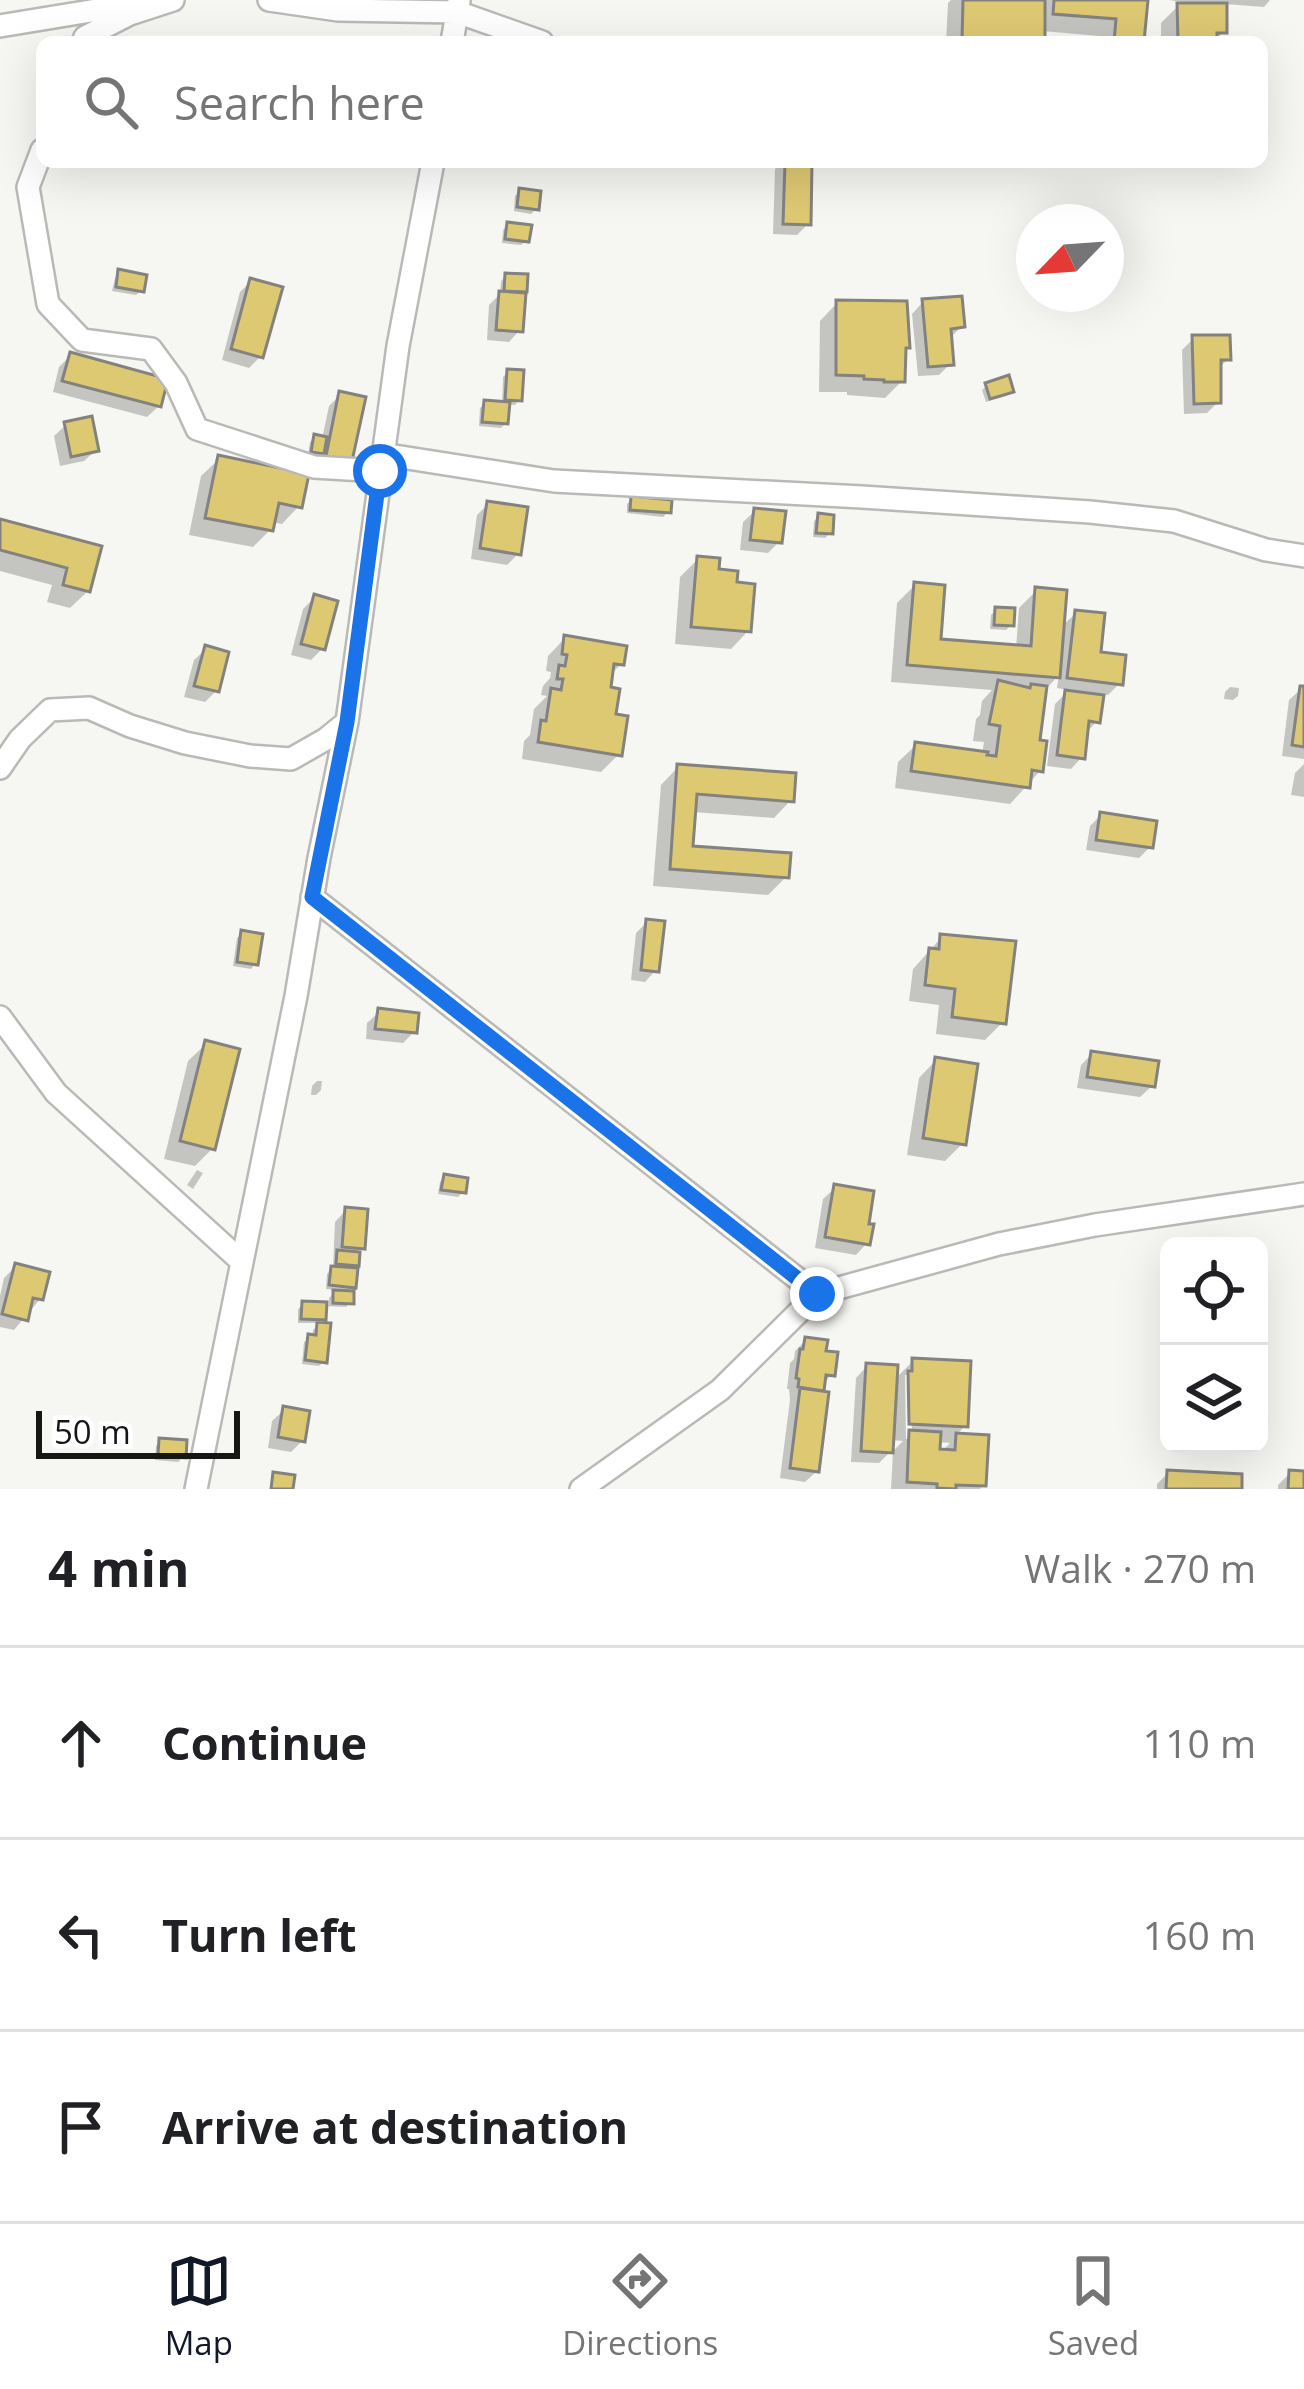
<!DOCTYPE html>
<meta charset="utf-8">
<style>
body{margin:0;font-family:"Open Sans",sans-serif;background:#f2f2f2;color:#202124}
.controls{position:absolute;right:36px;bottom:36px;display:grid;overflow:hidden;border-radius:18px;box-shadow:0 12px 48px #0002}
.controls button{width:108px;height:108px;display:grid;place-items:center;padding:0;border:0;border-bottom:3px solid #e0e0e0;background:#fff;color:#202124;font:60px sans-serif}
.compass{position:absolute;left:1016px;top:204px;width:108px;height:108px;border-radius:50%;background:#fff;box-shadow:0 12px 48px #0002;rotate:245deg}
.scale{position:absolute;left:36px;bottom:30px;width:204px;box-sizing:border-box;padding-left:12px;border:6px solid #161615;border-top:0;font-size:33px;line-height:42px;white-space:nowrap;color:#161615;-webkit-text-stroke:9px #fff;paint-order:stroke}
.stop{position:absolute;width:36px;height:36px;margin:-27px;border:9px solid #1a73e8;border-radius:50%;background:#fff}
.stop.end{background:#1a73e8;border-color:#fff;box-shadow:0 3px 12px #0008}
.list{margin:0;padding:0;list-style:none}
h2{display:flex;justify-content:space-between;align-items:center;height:156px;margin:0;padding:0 48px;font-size:51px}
h2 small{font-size:39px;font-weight:400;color:#757577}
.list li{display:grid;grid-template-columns:78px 1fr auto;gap:36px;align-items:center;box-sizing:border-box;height:192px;padding:0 48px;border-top:3px solid #e0e0e0}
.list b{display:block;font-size:45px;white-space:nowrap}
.list em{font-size:39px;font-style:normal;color:#757577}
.icon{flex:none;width:66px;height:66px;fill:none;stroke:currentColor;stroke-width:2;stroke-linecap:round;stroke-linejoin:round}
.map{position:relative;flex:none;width:1304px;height:1489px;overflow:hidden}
.search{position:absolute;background:#fff;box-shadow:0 12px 48px #0002;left:36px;right:36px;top:36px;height:132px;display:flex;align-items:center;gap:30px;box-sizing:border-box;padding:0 42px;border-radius:18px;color:#757577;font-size:45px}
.sheet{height:732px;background:#fff}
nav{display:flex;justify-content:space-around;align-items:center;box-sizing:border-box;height:168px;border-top:3px solid #e0e0e0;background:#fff;font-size:33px;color:#757577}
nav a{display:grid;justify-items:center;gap:6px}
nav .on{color:#111827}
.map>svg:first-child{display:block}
</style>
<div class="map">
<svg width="1304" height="1489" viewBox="0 0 1304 1489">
<rect width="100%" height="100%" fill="#f6f6f2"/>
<!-- shadow -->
<path fill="#0003" fill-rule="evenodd" d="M951,0H1145L1141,42H1099V36L1042,31L1041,42H946L948,3Z
M1169,0H1270L1264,7L1224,4V31L1214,42H1161V23L1182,2Z
M782,162H809L808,224L797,235L773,234L775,169Z
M520,191L536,209L531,214L514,211L515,196Z
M508,225L526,241L521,245L502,243L503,230Z
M119,273L141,291L136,295L112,291L115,278Z
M506,276L524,291L520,295V330L509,342L487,340L489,305L500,294L501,281Z
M251,281L261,356L249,368L222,360L240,292Z
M923,302L962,326L950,338L951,363L939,375L918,376L912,314Z
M837,303L903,351L902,381L885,398L847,395V392H819L820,321Z
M1194,338L1228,359L1218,369V402L1207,413L1184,414L1182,350Z
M70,356L159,406L147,417L53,392L59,367Z
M508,372L519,400L515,405L507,404L506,423L501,428L479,426L480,408L485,403L502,404L503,377Z
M987,385L1010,391L1006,396L986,402L982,390Z
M340,395L350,460L308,456L310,442L315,437L322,439L329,406Z
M66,425L96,450L84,461L60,466L54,436Z
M219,459L299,506L282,524L272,522L270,530L253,547L189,535L201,476Z
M632,499L668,512L663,517L627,513V504Z
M488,504L519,553L507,565L471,559L477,515Z
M755,511L779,542L768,553L740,550L743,522Z
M819,516L830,533L825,538L813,537L814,521Z
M0,522L99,548L88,591L70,608L47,602L52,585L0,571Z
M698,559L716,572L748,631L731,649L675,644L680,577Z
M915,585L938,642L1016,648L1019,608L1036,591L1061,627L1076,613L1098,655L1120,683L1108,695L1101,694L1097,721L1085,734L1082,757L1071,769L1047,766L1055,704L1069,690L1057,688L1059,675L1044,691L1036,743L1040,771L1010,804L895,788L898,762L916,745L982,754L984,742L973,741L976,719L980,715L982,701L992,690L891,682L897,603Z
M314,598L322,649L311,660L291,655L303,609Z
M996,610L1011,625L1006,630L990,629L991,615Z
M565,638L621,664L609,676L619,754L601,772L522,759L524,741L530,735L534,709L547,696L541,695L543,686L550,678L551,672L546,671L548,656Z
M206,649L216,691L205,702L184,697L194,660Z
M1230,687L1239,688L1238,696L1233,700L1224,699L1225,692Z
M1301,689H1304V759L1282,756L1289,700Z
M1304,764V797L1291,795L1295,773Z
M678,767L791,800L774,818L693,812L690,849L786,877L768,895L653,886L661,785Z
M1101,815L1150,847L1139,858L1086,850L1090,826Z
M647,922L656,970L645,982L631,980L636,933Z
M242,934L255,964L251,969L233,966L237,938Z
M941,938L1003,1022L985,1040L936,1034L939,1005L909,1001L913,969Z
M379,1012L414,1032L403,1043L366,1039L367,1023Z
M206,1044L212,1149L195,1166L164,1159L188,1061Z
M1092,1054L1152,1086L1140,1097L1077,1088L1081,1065Z
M936,1060L963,1143L945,1161L907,1155L919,1078Z
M317,1081H322L321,1090L316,1095H311L312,1086Z
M197,1170L203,1173L193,1189L187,1185Z
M445,1177L463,1192L458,1197L438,1194L440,1182Z
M835,1188L867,1243L856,1255L815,1248L823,1199Z
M346,1210L362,1248L357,1252L356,1265L350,1271L353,1286L346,1293L351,1302L346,1307L323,1306V1318L318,1323H298V1309L303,1304L329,1305V1298L337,1290L326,1289L327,1274L333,1268L335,1222Z
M16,1266L41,1298L14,1330L0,1327V1296L4,1278Z
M318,1325L324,1361L319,1366L302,1364L304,1342L312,1338L313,1330Z
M806,1340L823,1353L832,1374L822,1385L817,1471L805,1482L780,1478L790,1400L789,1389H787L790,1363L794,1359L795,1351Z
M913,1361L966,1425L955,1436L986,1438L983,1485L980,1489H891L893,1451L903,1441L891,1440L890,1452L879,1463L851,1462L856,1378L867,1366L894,1380ZM905,1375H911L912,1439H906ZM938,1442L950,1443L937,1456Z
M284,1410L302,1441L291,1452L268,1448L272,1421Z
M161,1441L183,1457L178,1462L155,1460L156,1446Z
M1168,1473L1239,1477V1489H1157V1484Z
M1290,1473L1304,1474V1489H1278V1485Z"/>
<!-- building -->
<path fill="#dec973" stroke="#83827f" stroke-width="3" d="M963,0H1045V42L962,41Z
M1054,0H1148L1144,42H1114L1116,19L1053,14Z
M1177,3H1227V33H1217V42H1178Z
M785,162H812L811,225L783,224Z
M519,188L541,191L539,210L517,207Z
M507,222L532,225L529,242L505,239Z
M118,269L147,275L144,292L116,287Z
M505,273L528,274L527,292L504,291Z
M250,278L283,287L263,358L231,349Z
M499,291L526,293L523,332L496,330Z
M962,296L965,327L951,329L954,365L928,367L922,299Z
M836,300L907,301L910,348H906L905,382H884V380L864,379V376L836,375Z
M1192,335H1230L1231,360H1221V403L1194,404Z
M70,352L168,379L161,407L62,381Z
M507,369L524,370L522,401L505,400Z
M1009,375L1014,392L990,399L985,383Z
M339,391L366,397L352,461L326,456Z
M484,400L510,402L508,424L482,422Z
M92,416L99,451L71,457L64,422Z
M314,434L327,437L324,454L311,452Z
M218,455L309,474L302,508L279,503L273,531L205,518Z
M631,496L672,500L671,513L630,510Z
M487,501L528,507L521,555L480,548Z
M754,508L786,511L782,543L750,540Z
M818,513L834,515L833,534L816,533Z
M0,519L102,546L90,592L63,585L67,568L0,550Z
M697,556L720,558L719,569L738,571L737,582L755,584L751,632L691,627Z
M914,582L945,585L941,639L1031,646L1035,587L1067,590L1060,678L907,665Z
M314,594L338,601L325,650L301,644Z
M995,607L1015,608L1014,626L994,625Z
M1075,610L1105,613L1101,652L1126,655L1123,685L1067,678Z
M564,635L627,646L624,665L614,664L611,687L620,689L616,714L628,716L622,756L538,742L541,720L546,721L551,688L561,690L563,679H557L559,665L565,666L567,655L562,654Z
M205,645L229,652L219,692L194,686Z
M998,680L1030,688L1031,684L1047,686L1040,740L1047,741L1043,772L1032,770L1030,788L911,771L915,742L988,752L987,755L996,756L1000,726L989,724Z
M1300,686H1304V747L1292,745Z
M1065,690L1104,695L1100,723L1089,721L1085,759L1057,755Z
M677,764L796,773L794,802L697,794L693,846L791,853L789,878L670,869Z
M1100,812L1157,821L1153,848L1096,840Z
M646,919L665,921L659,972L641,970Z
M241,930L263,934L258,965L237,962Z
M940,934L1016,941L1006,1024L952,1017L955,989L925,985L929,948L939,949Z
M378,1008L419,1013L417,1033L375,1029Z
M205,1040L240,1049L215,1150L180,1141Z
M1091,1051L1159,1061L1155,1087L1087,1077Z
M935,1057L978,1064L966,1145L923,1138Z
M444,1174L468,1178L466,1193L441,1190Z
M834,1184L874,1191L869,1224H874L870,1245L825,1237Z
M345,1207L368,1209L365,1249L342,1247Z
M337,1250L360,1252L359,1266L336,1264Z
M15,1263L50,1272L43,1300L33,1298L28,1321L2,1314Z
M331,1266L358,1268L356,1288L329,1285Z
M333,1290L354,1291V1304L333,1303Z
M302,1301L327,1302L326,1320L301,1319Z
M317,1322L331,1323L327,1363L305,1360L308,1334L316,1335Z
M805,1337L828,1340L826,1351L838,1352L835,1376L826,1375L824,1391L798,1387L799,1379L796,1378L800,1349H803Z
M912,1358L971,1361L968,1427L909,1424L908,1371H912Z
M866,1363L898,1365L893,1453L861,1451Z
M800,1388L829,1392L819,1472L790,1468Z
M283,1406L310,1411L305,1442L278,1437Z
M909,1430L941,1432L940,1449L955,1450L956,1433L989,1435L986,1486L956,1485V1489L937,1488V1484L907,1482Z
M159,1438L187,1440L186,1458L158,1456Z
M1167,1470L1242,1474V1489H1166Z
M1289,1470L1304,1471V1489H1288Z
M273,1472L295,1475L293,1489H271Z"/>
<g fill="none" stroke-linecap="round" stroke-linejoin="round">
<defs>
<path id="minor" d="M269,0L338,10L457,12L542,42
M0,26L158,0
M83,42L85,37L130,14L173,0
M452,42L459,1
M42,150L28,187L48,304L82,340L151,349L176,383L197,429L314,467L380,471
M382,454L554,481L862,497L1090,512L1174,521L1266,550L1304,556
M0,768L20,739L50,710L89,708L130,726L185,743L250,756L291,759L326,739L347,722
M312,897L817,1294
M0,1017L56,1093L241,1261
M196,1489L296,996L319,858L347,722L398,346L433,162
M581,1489L720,1390L817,1294L999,1244L1095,1225L1304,1194"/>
</defs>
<!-- minor casing -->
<use href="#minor" stroke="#bab9b6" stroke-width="26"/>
<!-- minor -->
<use href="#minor" stroke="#fff" stroke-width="21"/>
</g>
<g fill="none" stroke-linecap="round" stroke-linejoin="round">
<!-- route -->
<path stroke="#1a73e8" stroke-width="15" d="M380,471L347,722L312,897L817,1294"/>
</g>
</svg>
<div class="controls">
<button><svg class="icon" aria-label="locate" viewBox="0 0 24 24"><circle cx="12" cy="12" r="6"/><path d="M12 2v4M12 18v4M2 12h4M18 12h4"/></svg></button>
<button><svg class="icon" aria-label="layers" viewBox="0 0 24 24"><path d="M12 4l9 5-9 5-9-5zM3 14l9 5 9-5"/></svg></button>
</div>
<svg class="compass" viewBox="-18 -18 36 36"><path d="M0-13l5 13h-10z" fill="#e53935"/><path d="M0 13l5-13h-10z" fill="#757577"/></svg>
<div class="scale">50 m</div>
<div class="stop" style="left:380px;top:471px"></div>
<div class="stop end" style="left:817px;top:1294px"></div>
<div class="search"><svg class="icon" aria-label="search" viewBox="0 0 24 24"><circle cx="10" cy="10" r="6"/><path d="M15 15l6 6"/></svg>Search here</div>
</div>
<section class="sheet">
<h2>4 min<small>Walk · 270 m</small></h2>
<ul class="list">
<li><svg class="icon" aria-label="ahead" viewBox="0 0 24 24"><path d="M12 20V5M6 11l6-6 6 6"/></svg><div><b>Continue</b></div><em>110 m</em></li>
<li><svg class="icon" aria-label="left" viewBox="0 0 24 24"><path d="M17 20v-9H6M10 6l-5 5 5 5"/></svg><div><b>Turn left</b></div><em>160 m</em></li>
<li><svg class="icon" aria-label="arrive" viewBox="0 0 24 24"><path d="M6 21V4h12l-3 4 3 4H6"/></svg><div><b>Arrive at destination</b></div></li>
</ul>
</section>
<nav>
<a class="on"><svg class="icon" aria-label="map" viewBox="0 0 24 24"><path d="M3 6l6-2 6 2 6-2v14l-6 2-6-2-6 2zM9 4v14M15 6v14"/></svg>Map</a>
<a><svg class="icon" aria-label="directions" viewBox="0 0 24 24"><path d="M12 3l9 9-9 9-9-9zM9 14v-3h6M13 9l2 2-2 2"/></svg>Directions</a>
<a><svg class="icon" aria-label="saved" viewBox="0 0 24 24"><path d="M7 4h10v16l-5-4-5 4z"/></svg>Saved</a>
</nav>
